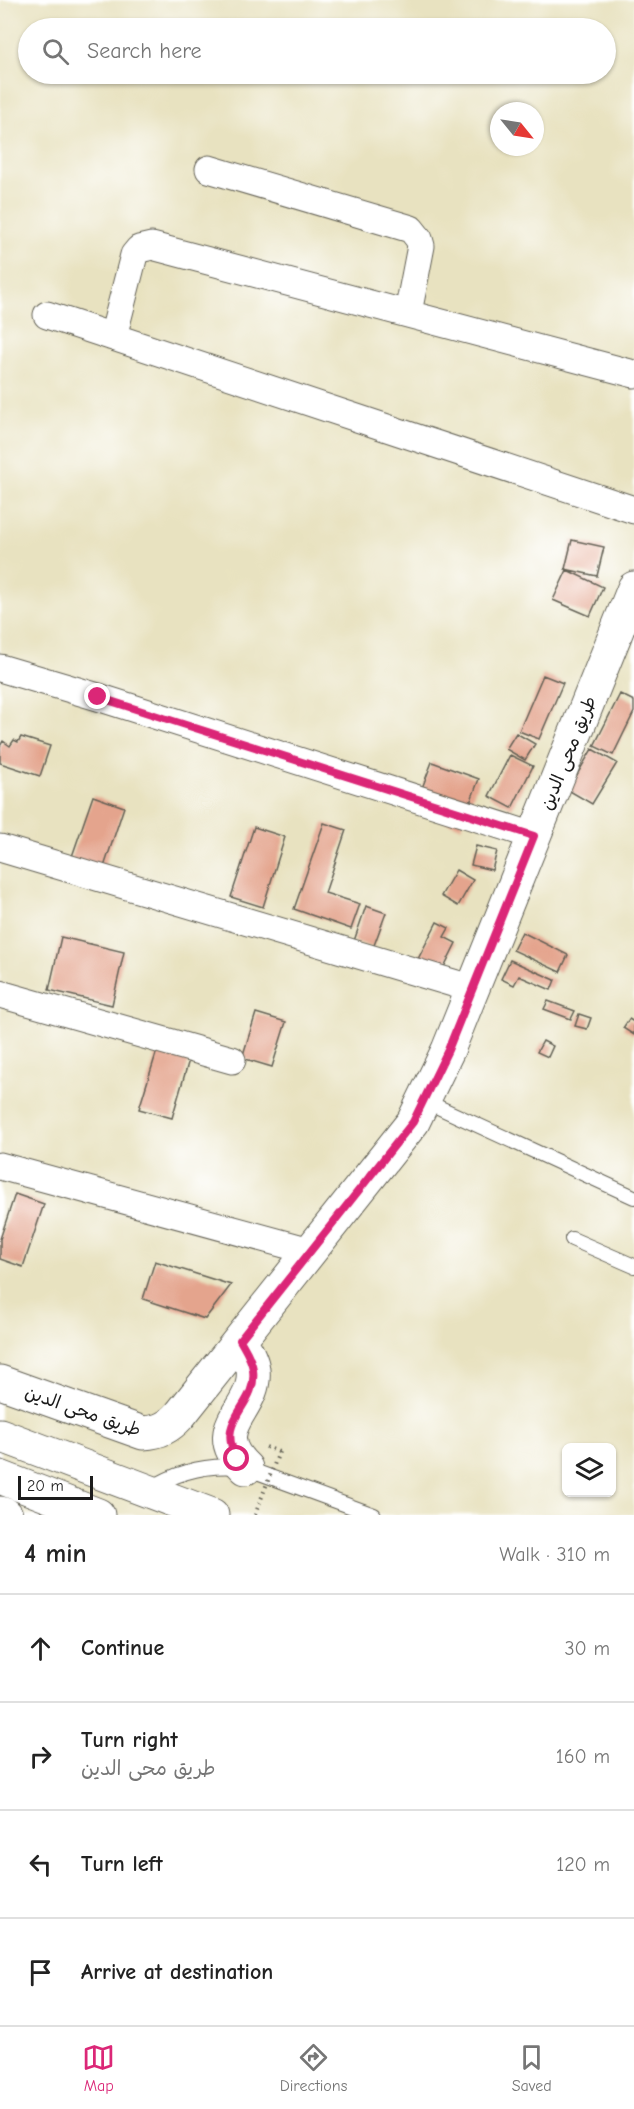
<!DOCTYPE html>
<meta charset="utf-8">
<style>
body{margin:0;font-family:"Comic Neue","Playpen Sans Arabic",sans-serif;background:#f2f2f2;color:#222}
.controls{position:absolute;right:18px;bottom:18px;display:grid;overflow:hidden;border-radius:9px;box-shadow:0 2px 4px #0004}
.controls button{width:54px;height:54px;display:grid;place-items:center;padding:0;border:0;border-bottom:2px solid #e0e0e0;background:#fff;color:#222;font:30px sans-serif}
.compass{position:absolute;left:490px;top:102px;width:54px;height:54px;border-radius:50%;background:#fff;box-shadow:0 2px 4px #0004;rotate:120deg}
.scale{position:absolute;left:18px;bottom:15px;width:75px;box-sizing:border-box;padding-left:6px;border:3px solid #1c1c1c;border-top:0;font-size:16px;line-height:21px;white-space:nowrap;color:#1c1c1c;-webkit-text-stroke:4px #fff;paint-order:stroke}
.stop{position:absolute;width:18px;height:18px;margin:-14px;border:4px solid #db2777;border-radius:50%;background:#fff}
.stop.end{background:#db2777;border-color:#fff;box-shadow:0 2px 6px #0008}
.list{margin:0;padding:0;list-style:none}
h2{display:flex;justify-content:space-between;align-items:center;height:78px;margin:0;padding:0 24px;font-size:26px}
h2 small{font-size:20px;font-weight:400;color:#767676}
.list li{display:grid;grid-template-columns:39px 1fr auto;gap:18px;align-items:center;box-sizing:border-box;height:108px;padding:0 24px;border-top:2px solid #e0e0e0}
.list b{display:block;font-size:22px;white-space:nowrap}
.list p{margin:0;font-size:20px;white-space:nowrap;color:#767676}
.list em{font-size:20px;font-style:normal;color:#767676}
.icon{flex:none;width:33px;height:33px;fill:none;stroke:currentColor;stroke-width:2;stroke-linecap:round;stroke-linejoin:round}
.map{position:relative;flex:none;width:634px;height:1515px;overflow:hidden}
.search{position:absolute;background:#fff;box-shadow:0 2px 4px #0004;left:18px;right:18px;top:18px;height:66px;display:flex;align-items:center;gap:15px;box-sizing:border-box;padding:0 21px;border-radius:33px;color:#767676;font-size:22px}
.sheet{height:510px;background:#fff}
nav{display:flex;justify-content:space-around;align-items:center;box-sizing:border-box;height:84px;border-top:2px solid #e0e0e0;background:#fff;font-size:16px;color:#767676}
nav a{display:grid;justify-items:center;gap:3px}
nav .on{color:#db2777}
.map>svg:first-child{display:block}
</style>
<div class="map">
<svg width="634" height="1515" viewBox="0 0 634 1515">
<rect width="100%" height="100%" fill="#fff"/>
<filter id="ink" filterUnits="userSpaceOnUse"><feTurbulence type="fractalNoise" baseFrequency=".0167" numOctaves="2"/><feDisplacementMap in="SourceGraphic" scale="12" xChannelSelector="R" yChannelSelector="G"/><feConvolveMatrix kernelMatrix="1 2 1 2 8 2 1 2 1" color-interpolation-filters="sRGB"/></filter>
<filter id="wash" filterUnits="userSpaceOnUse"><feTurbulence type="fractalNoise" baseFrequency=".008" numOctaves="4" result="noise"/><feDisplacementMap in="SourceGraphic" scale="24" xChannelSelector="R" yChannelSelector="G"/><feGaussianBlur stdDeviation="1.35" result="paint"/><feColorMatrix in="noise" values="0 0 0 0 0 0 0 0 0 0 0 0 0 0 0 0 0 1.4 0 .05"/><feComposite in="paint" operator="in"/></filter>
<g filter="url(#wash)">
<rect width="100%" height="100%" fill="#e8e2c0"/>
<g id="blocks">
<!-- building -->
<path fill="#e4a48d" d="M572,540L604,547L597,576L565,569Z
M567,570L603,587L590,616L553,600Z
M543,675L563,683L539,739L519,731Z
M620,694L634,701V712L613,755L594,746Z
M516,733L535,744L525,760L506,749Z
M21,737L50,746L40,776L0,763V746L3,741L10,746L14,740L18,742Z
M592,749L617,763L592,804L568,790Z
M510,755L533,766L512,808L489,796Z
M432,762L479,779L461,827L414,809Z
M93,796L124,807L101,876L69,865Z
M324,823L346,830L325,893L360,904L351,929L294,909Z
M254,827L285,837L263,907L231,897Z
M476,846L497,851L492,870L471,865Z
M456,870L473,880L458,906L441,896Z
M366,906L386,913L373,948L354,941Z
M437,922L449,928L444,937L456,943L441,973L417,961Z
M522,932L568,955L560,972L513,950Z
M61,937L124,952L112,1005L49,990Z
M510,960L555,980L551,990L519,976L514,985L501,979Z
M548,1001L575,1011L571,1019L544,1009Z
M256,1013L286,1022L272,1067L242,1058Z
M579,1014L591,1018L587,1029L575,1026Z
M629,1019L634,1022V1035L623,1028Z
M543,1041L553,1046L548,1057L537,1052Z
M159,1044L191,1053L172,1118L139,1109Z
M15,1194L44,1204L23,1267L0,1259V1239Z
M155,1261L231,1285L205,1319L143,1299Z"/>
</g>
</g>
<g filter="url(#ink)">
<use href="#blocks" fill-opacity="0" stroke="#636155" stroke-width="1.5"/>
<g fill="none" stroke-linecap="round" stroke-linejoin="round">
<defs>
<path id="lane" d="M425,1101L634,1197
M572,1239L634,1266
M150,1489C180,1470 211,1463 246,1468L374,1515"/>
<path id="street" d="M209,169L411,229L419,239L421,246L408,313
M47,315L634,510
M113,337L134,255L139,249L152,246L634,374
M0,668L98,697L534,836
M0,848L473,989
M0,994L232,1060
M0,1166L310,1251"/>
<path id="secondary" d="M240,1340C245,1349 252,1359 253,1370C258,1410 203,1427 246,1468
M0,1382L143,1433C160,1432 169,1427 180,1415L413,1122L448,1050L634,588"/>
<path id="highway" d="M0,1435L212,1515
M0,1477L98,1515
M0,1513L6,1515"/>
</defs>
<!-- lane casing -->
<use href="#lane" stroke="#636155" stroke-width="16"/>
<!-- street casing -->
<use href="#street" stroke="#636155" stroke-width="29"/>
<!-- secondary casing -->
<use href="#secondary" stroke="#636155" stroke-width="35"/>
<!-- highway casing -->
<use href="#highway" stroke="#636155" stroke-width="35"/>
<!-- path -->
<path stroke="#636155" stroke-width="4" stroke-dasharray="1.5 4.5" stroke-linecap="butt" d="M266,1447L279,1452"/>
<!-- lane -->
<use href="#lane" stroke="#fff" stroke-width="14"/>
<!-- street -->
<use href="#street" stroke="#fff" stroke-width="27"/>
<!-- secondary -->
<use href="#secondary" stroke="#fff" stroke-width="33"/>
<!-- highway -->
<use href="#highway" stroke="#fff" stroke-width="33"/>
<!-- path-bridge -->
<path stroke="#636155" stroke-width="4" stroke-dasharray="1.5 4.5" stroke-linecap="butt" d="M255,1515L279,1452"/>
</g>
</g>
<g fill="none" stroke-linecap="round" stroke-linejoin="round" filter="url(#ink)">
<!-- route -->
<path stroke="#db2777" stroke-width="8" d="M98,697L534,836L448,1050L413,1122L240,1340C245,1349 252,1359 253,1370C258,1407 214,1418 237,1459"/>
</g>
<g text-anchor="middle" stroke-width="4.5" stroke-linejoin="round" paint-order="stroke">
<!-- street labels -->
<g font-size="18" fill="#1c1c1c" stroke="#fff">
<text transform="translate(568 753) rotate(-68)" y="6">طريق محى الدين</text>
<text transform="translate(83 1411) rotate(19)" y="6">طريق محى الدين</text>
</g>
</g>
</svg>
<div class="controls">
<button><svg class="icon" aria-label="layers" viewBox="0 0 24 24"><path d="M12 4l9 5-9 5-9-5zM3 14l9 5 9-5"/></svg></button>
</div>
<svg class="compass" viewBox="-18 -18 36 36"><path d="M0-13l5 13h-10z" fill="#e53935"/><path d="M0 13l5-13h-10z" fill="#767676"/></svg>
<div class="scale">20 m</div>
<div class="stop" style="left:237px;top:1459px"></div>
<div class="stop end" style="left:98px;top:697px"></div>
<div class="search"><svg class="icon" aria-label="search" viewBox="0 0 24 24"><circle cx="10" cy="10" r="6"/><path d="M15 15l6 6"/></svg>Search here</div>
</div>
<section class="sheet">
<h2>4 min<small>Walk · 310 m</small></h2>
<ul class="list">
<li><svg class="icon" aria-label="ahead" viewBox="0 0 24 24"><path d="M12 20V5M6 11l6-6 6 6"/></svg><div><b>Continue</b></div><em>30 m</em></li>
<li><svg class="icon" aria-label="right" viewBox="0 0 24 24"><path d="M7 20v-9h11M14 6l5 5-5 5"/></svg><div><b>Turn right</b><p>طريق محى الدين</p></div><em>160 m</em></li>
<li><svg class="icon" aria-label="left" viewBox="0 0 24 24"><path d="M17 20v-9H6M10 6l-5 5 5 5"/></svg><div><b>Turn left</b></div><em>120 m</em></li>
<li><svg class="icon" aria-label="arrive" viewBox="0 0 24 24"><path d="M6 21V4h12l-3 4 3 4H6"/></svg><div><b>Arrive at destination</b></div></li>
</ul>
</section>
<nav>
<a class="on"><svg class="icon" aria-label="map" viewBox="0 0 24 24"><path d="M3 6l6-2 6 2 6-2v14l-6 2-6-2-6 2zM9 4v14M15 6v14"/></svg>Map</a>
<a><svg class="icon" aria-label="directions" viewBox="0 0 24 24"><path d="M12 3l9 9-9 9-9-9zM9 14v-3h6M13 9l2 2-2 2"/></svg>Directions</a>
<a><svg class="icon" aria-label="saved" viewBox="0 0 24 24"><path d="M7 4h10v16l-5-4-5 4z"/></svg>Saved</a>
</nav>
